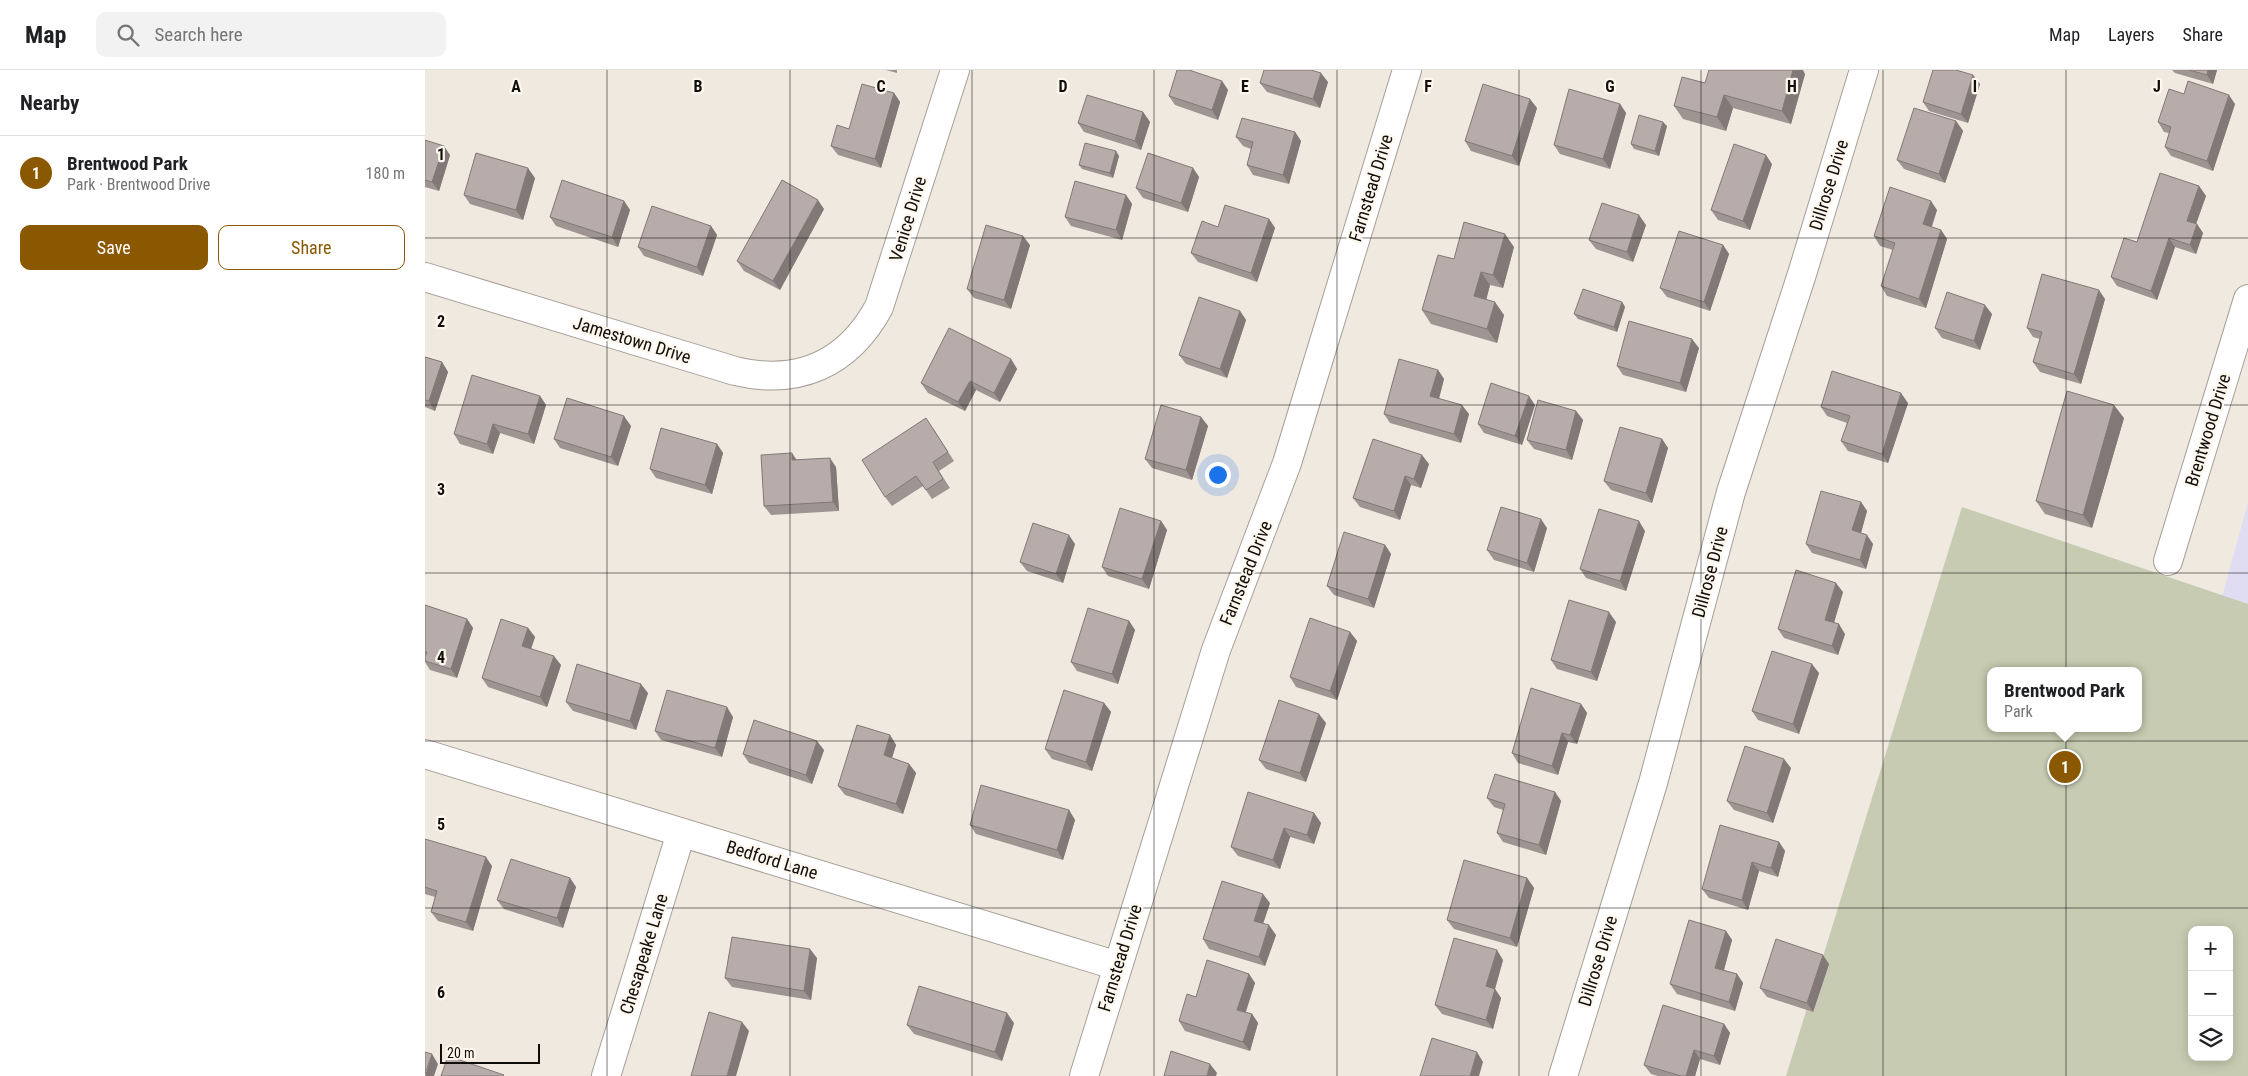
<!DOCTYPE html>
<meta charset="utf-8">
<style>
body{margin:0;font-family:"Roboto Condensed",sans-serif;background:#f2f2f2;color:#202124}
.controls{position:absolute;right:15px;bottom:15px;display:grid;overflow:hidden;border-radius:10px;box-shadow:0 2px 12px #0003}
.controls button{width:45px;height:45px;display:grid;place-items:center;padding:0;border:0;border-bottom:1px solid #e0e0e0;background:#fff;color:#202124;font:25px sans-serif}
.scale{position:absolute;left:15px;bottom:12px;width:100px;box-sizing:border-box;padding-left:5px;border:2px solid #100e0b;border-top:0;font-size:14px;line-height:18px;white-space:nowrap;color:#100e0b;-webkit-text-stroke:4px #fdf7ed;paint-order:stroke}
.you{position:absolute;left:792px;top:404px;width:18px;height:18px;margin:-12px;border:4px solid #fff;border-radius:50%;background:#1a73e8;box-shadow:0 0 0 8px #1a73e833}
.badge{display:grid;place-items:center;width:32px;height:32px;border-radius:50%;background:#8a5801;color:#fff;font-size:16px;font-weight:700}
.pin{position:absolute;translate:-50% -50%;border:2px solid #fff;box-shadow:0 1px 5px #0006}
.popup{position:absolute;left:1562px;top:597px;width:155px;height:65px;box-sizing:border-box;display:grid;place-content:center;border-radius:10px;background:#fff;filter:drop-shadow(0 1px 4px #0005);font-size:16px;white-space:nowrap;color:#757577}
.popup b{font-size:19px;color:#202124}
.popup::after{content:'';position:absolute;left:50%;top:100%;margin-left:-10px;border:10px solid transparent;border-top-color:#fff}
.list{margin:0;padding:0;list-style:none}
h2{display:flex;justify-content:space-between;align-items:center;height:65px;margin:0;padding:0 20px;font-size:21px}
h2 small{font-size:16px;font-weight:400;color:#757577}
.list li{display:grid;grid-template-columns:32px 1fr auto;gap:15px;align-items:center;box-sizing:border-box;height:75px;padding:0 20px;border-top:1px solid #e0e0e0}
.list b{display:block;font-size:19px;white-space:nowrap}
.list p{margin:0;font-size:16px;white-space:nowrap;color:#757577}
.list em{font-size:16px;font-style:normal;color:#757577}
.actions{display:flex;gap:10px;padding:15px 20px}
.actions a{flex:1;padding:11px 0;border:1px solid #8a5801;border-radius:10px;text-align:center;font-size:18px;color:#8a5801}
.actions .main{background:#8a5801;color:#fff}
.icon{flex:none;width:28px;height:28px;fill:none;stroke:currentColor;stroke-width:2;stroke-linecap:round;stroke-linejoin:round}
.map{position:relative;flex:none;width:1823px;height:1006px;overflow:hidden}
header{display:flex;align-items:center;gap:30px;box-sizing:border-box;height:70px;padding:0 25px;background:#fff;border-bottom:1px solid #e0e0e0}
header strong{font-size:24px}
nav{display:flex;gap:28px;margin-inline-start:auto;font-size:18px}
.search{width:350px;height:45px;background:#f2f2f2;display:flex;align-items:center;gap:12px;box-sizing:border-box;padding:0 18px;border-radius:10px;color:#757577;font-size:19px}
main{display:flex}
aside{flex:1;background:#fff}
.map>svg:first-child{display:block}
</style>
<header>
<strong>Map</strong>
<div class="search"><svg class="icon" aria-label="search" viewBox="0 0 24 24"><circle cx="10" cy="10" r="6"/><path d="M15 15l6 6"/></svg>Search here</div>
<nav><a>Map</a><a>Layers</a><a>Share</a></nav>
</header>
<main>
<aside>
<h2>Nearby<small></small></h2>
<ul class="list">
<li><span class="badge">1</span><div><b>Brentwood Park</b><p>Park · Brentwood Drive</p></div><em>180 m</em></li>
</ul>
<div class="actions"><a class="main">Save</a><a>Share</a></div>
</aside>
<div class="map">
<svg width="1823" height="1006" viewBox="0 0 1823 1006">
<rect width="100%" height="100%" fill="#f0e9e0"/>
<!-- education -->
<path fill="#e0ddf3" d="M1823,432V534L1797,527Z"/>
<!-- green -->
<path fill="#c6cbb1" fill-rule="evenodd" d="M1537,437L1823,534V1006H1361ZM1566,601H1714V658H1566ZM1767,860H1804V987H1767Z"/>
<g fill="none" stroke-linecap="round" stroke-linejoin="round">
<defs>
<path id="minor" d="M0,207L310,301C373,316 423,294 454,237L530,0
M1743,491L1823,229
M0,684L693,896
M181,1006L256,763
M659,1006L791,580L862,393L982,0
M1138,1006L1228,713L1306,422L1377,204L1439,0"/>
</defs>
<!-- minor casing -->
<use href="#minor" stroke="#a59f97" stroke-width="30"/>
<!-- minor -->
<use href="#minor" stroke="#fff" stroke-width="28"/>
</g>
<!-- wall -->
<path fill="#9e9492" d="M461,0H472V3Z
M1747,0H1792L1788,14L1750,3Z
M1380,4L1366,54L1308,38L1301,61L1258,49L1249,36L1280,13Z
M1548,5L1555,14L1543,53L1504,41L1498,32Z
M797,11L803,20L793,50L750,35L744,26Z
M903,12L895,38L842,22L835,13Z
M469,23L475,32L456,98L413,85L406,76L424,59Z
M1759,24L1810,34L1788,101L1746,86L1740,77L1744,63L1739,62L1733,52Z
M1195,34L1201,43L1185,99L1135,84L1129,75Z
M1112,38L1094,96L1046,81L1040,71Z
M718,42L725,52L716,80L659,62L653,53Z
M1531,51L1538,61L1520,113L1479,99L1472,90Z
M1242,56L1234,86L1209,79L1206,74Z
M870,62L876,71L864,114L828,105L822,95L826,79L818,76L811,67Z
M0,70L25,85L14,121L0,117Z
M694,86L688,108L657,99L654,95Z
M1347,94L1325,160L1293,150L1286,140Z
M768,98L774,107L763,142L718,128L711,118Z
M110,108L98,150L45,134L39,125Z
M1774,116L1781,126L1771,153L1778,163L1771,184L1750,177L1732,230L1692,216L1686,207L1712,172Z
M701,125L707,134L697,170L646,156L640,147Z
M199,131L205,140L193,177L131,156L125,147Z
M399,139L355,220L319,201L312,191Z
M1512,140L1507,157L1516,160L1522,169L1501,238L1462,226L1456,216L1468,180L1455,176L1449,166Z
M844,149L850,158L832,212L773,192L766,183L793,157Z
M1221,155L1208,192L1171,179L1164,170Z
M286,156L292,165L278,206L219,186L213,177Z
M605,175L586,239L549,228L542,219Z
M1298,175L1304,184L1285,241L1242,227L1235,218Z
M1089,177L1078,218L1065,215L1061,229L1079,245L1072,273L1006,254L997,240L1029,189Z
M1680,229L1656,314L1615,302L1608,292L1615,269L1608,267L1602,258Z
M1197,232L1200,237L1192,262L1153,249L1149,244Z
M815,241L821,250L802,308L761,294L754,285Z
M1567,244L1555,280L1517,268L1510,258Z
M1274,278L1261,322L1198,305L1192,296Z
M0,287L17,292L23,302L10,341L0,337Z
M586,289L592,299L575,332L551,320L540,341L503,323L496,313Z
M1013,300L1019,309L1014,329L1044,344L1036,373L965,353L959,344Z
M115,326L121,335L109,374L75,363L68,384L35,374L29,364Z
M1483,333L1463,393L1423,381L1416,371L1422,353L1402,346L1396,337Z
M1110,335L1097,375L1059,363L1053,354Z
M1151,341L1158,350L1147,390L1109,379L1102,370Z
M776,347L783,356L767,410L727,398L720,389Z
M1699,348L1667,458L1620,444L1611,431Z
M206,356L193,396L135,378L129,369Z
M508,358L529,391L514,401L525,418L507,429L498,416L467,436L460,427Z
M1237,369L1243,378L1227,433L1186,420L1179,411Z
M292,374L298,383L287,424L231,408L225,399Z
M371,390L411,397L414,441L346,445L339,436Z
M1004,394L996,418L986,415L975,450L935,437L928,428Z
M1436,432L1442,441L1436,463L1448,474L1441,499L1387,483L1381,474Z
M736,451L742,460L724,519L683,506L677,497Z
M1122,458L1109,502L1069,490L1062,480Z
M1220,461L1201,521L1161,508L1155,499Z
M650,474L638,513L602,501L595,492Z
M960,475L966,484L949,538L909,525L902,516Z
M1418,522L1409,553L1420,564L1413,585L1359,568L1353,559Z
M0,535L42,549L48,558L32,608L5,600L0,592Z
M704,551L710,560L693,614L652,601L646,592Z
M1191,552L1172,611L1132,599L1126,590Z
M103,558L110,567L106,578L136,595L122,637L63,617L57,608Z
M925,562L932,571L912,630L871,617L865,607Z
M1394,603L1374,664L1333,650L1327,641Z
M223,623L211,660L148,641L141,632Z
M679,633L686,642L667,701L627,689L620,679Z
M1156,634L1162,643L1152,674L1143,672L1133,705L1093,693L1087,683Z
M308,647L297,687L236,670L230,661Z
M901,653L881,712L841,699L834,690Z
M465,665L471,675L467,688L484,694L491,703L478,744L420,725L413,716Z
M399,680L387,714L324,693L318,684Z
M1366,698L1348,753L1309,740L1302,731Z
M1130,722L1136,731L1121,785L1078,772L1072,763L1078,740L1069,737L1062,728Z
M644,740L650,750L638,790L551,764L545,755Z
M889,743L896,753L889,774L865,767L855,799L813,786L806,777Z
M0,769L67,796L48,861L13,851L6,842L10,827L0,824Z
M1354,772L1360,781L1353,807L1334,801L1323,840L1284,828L1277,819Z
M145,808L151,817L138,858L79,839L72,830Z
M1102,808L1109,818L1092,877L1029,859L1022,850Z
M845,833L838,853L851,865L840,896L784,879L778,869Z
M1301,861L1307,870L1299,900L1312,904L1318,913L1310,941L1252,924L1245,914Z
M392,888L386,930L307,917L300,908Z
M1078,890L1070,919L1076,928L1068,959L1017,944L1010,935Z
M1404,894L1388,942L1342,927L1335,918Z
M824,904L830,913L821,942L827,944L833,953L825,981L760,961L754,951L771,927Z
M589,953L577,991L489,964L482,955Z
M1299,954L1305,963L1295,995L1275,989L1270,1006H1233L1226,1004L1219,995Z"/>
<!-- shaded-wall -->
<path fill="#817877" d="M1368,0H1378L1380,4L1366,54L1357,41Z
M1783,0H1792L1788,14L1782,5Z
M896,3L903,12L895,38L888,29Z
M1548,5L1555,14L1543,53L1536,44Z
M797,11L803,20L793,50L787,40Z
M469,23L475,32L456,98L450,89Z
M1299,25L1308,38L1301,61L1292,47Z
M1804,25L1810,34L1788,101L1782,91Z
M1105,29L1112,38L1094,96L1087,86Z
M1195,34L1201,43L1185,99L1178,89Z
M718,42L725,52L716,80L710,71Z
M1531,51L1538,61L1520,113L1514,104Z
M1238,52L1242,56L1234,86L1230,81Z
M870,62L876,71L864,114L858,105Z
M19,76L25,85L14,121L7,112Z
M691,81L694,86L688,108L685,103Z
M1341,85L1347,94L1325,160L1318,151Z
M103,98L110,108L98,150L91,140Z
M768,98L774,107L763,142L756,133Z
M1774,116L1781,126L1769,160L1762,151Z
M701,125L707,134L697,170L691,160Z
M393,130L399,139L355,220L348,211Z
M199,131L205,140L193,177L187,167Z
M1506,131L1512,140L1504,163L1498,154Z
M1214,145L1221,155L1208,192L1202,182Z
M844,149L850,158L832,212L826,203Z
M1772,154L1778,163L1771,184L1765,175Z
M286,156L292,165L278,206L272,197Z
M1516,160L1522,169L1501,238L1494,229Z
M1080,164L1089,177L1078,218L1068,205Z
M598,166L605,175L586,239L579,230Z
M1744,168L1750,177L1732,230L1726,221Z
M1298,175L1304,184L1285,241L1279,232Z
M1056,202L1065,215L1059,239L1049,226Z
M1674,220L1680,229L1656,314L1649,304Z
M1070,232L1079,245L1072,273L1062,259Z
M1197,232L1200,237L1192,262L1189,257Z
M1560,235L1567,244L1555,280L1549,271Z
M815,241L821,250L802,308L795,299Z
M1267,269L1274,278L1261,322L1255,313Z
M586,289L592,299L575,332L569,323Z
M17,292L23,302L10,341L4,331Z
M1013,300L1019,309L1012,335L1005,326Z
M545,311L551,320L540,341L533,332Z
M1476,323L1483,333L1463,393L1457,384Z
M115,326L121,335L109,374L103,364Z
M1104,326L1110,335L1097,375L1090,366Z
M1037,335L1044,344L1036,373L1029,364Z
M1689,335L1699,348L1667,458L1658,445Z
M1151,341L1158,350L1147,390L1141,380Z
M199,346L206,356L193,396L186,387Z
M776,347L783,356L767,410L761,400Z
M68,354L75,363L68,384L62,374Z
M1237,369L1243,378L1227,433L1221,423Z
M292,374L298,383L287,424L280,415Z
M367,383L373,392L367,390Z
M997,385L1004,394L996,418L989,409Z
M405,388L411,397L414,441L408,432Z
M980,406L986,415L975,450L969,441Z
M1436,432L1442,441L1434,470L1427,460Z
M1116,449L1122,458L1109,502L1102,493Z
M736,451L742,460L724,519L717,509Z
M1214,451L1220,461L1201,521L1195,511Z
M644,465L650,474L638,513L631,504Z
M1442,465L1448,474L1441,499L1435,490Z
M960,475L966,484L949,538L943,529Z
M1411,513L1418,522L1407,559L1400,550Z
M1184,542L1191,552L1172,611L1166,602Z
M42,549L48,558L32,608L26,599Z
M704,551L710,560L693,614L687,604Z
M1414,554L1420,564L1413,585L1407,576Z
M103,558L110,567L104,585L97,576Z
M925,562L932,571L912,630L905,621Z
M129,586L136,595L122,637L115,627Z
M1387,594L1394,603L1374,664L1368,654Z
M216,614L223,623L211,660L205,651Z
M679,633L686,642L667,701L661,692Z
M1156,634L1162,643L1152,674L1145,665Z
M302,637L308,647L297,687L290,678Z
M894,644L901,653L881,712L875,703Z
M1137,663L1143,672L1133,705L1127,696Z
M465,665L471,675L465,694L459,685Z
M392,671L399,680L387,714L381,705Z
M1359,689L1366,698L1348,753L1342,743Z
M484,694L491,703L478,744L471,734Z
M1130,722L1136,731L1121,785L1114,775Z
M644,740L650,750L638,790L632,780Z
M889,743L896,753L889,774L882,765Z
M859,758L865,767L855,799L848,790Z
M1354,772L1360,781L1353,807L1346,798Z
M61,787L67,796L48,861L41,852Z
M1327,792L1334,801L1323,840L1317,830Z
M145,808L151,817L138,858L132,848Z
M1102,808L1109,818L1092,877L1085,868Z
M838,824L845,833L836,860L829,851Z
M844,855L851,865L840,896L834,887Z
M1301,861L1307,870L1297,907L1290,898Z
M385,879L392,888L386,930L379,921Z
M1072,880L1078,890L1068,926L1061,916Z
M1398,885L1404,894L1388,942L1382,933Z
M824,904L830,913L818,949L812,940Z
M1312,904L1318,913L1310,941L1304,932Z
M1070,919L1076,928L1068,959L1061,950Z
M582,943L589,953L577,991L570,982Z
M827,944L833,953L825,981L818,972Z
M317,952L324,961L311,1006H302Z
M1299,954L1305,963L1295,995L1289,986Z
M1269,980L1275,989L1270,1006H1261Z
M1052,982L1058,992L1054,1006H1045Z
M7,984L13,994L9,1006H0Z
M785,994L792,1003L791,1006H782Z"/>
<!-- building -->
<path fill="#b8acaa" stroke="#817877" d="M752,0H764L797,11L787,40L744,26Z
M839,0H886L896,3L888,29L835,13Z
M1284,0H1368L1357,41L1299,25L1292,47L1249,36L1257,7L1280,13Z
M1508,0H1531L1548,5L1536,44L1498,32Z
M1764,0H1783L1782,5Z
M1763,11L1804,25L1782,91L1740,77L1746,57L1733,52L1744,19L1759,24Z
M437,14L469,23L450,89L406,76L412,55L424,59Z
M1058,14L1105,29L1087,86L1040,71Z
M1144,19L1195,34L1178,89L1129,75Z
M662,25L718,42L710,71L653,53Z
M1489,38L1531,51L1514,104L1472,90Z
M1214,45L1238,52L1230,81L1206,74Z
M817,48L870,62L858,105L822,95L828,72L811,67Z
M0,70L19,76L7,112L0,110Z
M660,73L691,81L685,103L654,95Z
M1309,74L1341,85L1318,151L1286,140Z
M51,83L103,98L91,140L39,125Z
M723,83L768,98L756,133L711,118Z
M1735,103L1774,116L1762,151L1772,154L1765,175L1744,168L1726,221L1686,207L1699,168L1712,172Z
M137,110L199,131L187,167L125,147Z
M357,110L393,130L348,211L312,191Z
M650,111L701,125L691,160L640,147Z
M1465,117L1506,131L1498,154L1516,160L1494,229L1456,216L1470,173L1449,166Z
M1177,133L1214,145L1202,182L1164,170Z
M800,135L844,149L826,203L766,183L777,151L793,157Z
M227,136L286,156L272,197L213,177Z
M1039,152L1080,164L1068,205L1056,202L1049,226L1070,232L1062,259L997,240L1013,185L1029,189Z
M561,155L598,166L579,230L542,219Z
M1254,161L1298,175L1279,232L1235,218Z
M1617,204L1674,220L1649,304L1608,292L1617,262L1602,258Z
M1158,219L1197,232L1189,257L1149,244Z
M1522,222L1560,235L1549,271L1510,258Z
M774,227L815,241L795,299L754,285Z
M1204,251L1267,269L1255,313L1192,296Z
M524,258L586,289L569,323L545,311L533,332L496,313Z
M0,287L17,292L4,331L0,330Z
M974,289L1013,300L1005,326L1037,335L1029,364L959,344Z
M1407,301L1476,323L1457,384L1416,371L1425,346L1396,337Z
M47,305L115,326L103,364L68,354L62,374L29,364Z
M1066,313L1104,326L1090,366L1053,354Z
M1642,321L1689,335L1658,445L1611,431Z
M142,328L199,346L186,387L129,369Z
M1113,330L1151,341L1141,380L1102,370Z
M736,335L776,347L761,400L720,389Z
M501,348L523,382L508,392L518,409L501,420L491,406L460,427L437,390Z
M1195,357L1237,369L1221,423L1179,411Z
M236,358L292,374L280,415L225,399Z
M948,369L997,385L989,409L980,406L969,441L928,428Z
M367,383V390L405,388L408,432L339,436L336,385Z
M1396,421L1436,432L1427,460L1442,465L1435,490L1381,474Z
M1076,437L1116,449L1102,493L1062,480Z
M695,438L736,451L717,509L677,497Z
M1174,439L1214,451L1195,511L1155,499Z
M608,453L644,465L631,504L595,492Z
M919,462L960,475L943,529L902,516Z
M1371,500L1411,513L1400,550L1414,554L1407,576L1353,559Z
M1144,530L1184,542L1166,602L1126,590Z
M0,535L42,549L26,599L0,591V587L2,582H0Z
M663,538L704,551L687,604L646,592Z
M885,548L925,562L905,621L865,607Z
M76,549L103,558L97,576L129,586L115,627L57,608Z
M1347,581L1387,594L1368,654L1327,641Z
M152,594L216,614L205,651L141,632Z
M1106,618L1156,634L1145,665L1137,663L1127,696L1087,683Z
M242,620L302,637L290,678L230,661Z
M639,620L679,633L661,692L620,679Z
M854,630L894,644L875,703L834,690Z
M329,650L392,671L381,705L318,684Z
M432,655L465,665L459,685L484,694L471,734L413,716Z
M1320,676L1359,689L1342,743L1302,731Z
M1070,704L1130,722L1114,775L1072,763L1080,734L1062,728Z
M556,715L644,740L632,780L545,755Z
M823,722L889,743L882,765L859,758L848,790L806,777Z
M1295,755L1354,772L1346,798L1327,792L1317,830L1277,819Z
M0,769L61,787L41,852L6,842L12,821L0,817Z
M86,789L145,808L132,848L72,830Z
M1039,790L1102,808L1085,868L1022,850Z
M797,811L838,824L829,851L844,855L834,887L778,869Z
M1264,850L1301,861L1290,898L1312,904L1304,932L1245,914Z
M307,867L385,879L379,921L300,908Z
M1029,868L1072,880L1061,916L1070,919L1061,950L1010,935Z
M1351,869L1398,885L1382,933L1335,918Z
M782,890L824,904L812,940L827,944L818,972L754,951L762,924L771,927Z
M494,916L582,943L570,982L482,955Z
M1238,935L1299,954L1289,986L1269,980L1261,1006H1256L1219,995Z
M284,942L317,952L302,1006H266Z
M1007,968L1052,982L1045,1006H995Z
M746,981L785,994L782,1006H739Z
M0,982L7,984L0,1004Z
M23,986L79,1005L78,1006H16Z"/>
<!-- grid -->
<path fill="none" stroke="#100e0b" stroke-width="1" stroke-opacity="0.55" d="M182,0V1006M365,0V1006M547,0V1006M729,0V1006M912,0V1006M1094,0V1006M1276,0V1006M1458,0V1006M1641,0V1006M0,168H1823M0,335H1823M0,503H1823M0,671H1823M0,838H1823"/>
<g text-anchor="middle" stroke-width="4.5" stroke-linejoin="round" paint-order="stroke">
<!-- street labels -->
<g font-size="18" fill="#100e0b" stroke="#fdf7ed">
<text transform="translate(1404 115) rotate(-73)" y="6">Dillrose Drive</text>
<text transform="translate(946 118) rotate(-73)" y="6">Farnstead Drive</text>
<text transform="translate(483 149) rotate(-73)" y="6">Venice Drive</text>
<text transform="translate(207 270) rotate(17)" y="6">Jamestown Drive</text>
<text transform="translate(1783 360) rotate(-73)" y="6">Brentwood Drive</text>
<text transform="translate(1285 502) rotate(-75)" y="6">Dillrose Drive</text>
<text transform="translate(821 503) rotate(-68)" y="6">Farnstead Drive</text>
<text transform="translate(347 790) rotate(17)" y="6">Bedford Lane</text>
<text transform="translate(219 884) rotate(-73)" y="6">Chesapeake Lane</text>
<text transform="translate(695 888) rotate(-73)" y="6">Farnstead Drive</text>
<text transform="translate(1173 891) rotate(-73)" y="6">Dillrose Drive</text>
</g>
</g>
<g font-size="16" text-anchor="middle" font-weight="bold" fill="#100e0b" stroke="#fdf7ed" stroke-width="4.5" stroke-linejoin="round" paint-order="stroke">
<text x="91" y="22">A</text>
<text x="273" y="22">B</text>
<text x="456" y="22">C</text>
<text x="638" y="22">D</text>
<text x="820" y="22">E</text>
<text x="1003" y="22">F</text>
<text x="1185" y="22">G</text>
<text x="1367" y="22">H</text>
<text x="1550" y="22">I</text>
<text x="1732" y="22">J</text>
<text x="16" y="90">1</text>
<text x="16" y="257">2</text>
<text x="16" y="425">3</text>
<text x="16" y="593">4</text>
<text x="16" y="760">5</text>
<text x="16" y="928">6</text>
</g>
</svg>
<div class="controls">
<button>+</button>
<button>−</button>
<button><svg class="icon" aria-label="layers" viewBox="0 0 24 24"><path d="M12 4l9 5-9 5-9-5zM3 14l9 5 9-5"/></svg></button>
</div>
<div class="scale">20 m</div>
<div class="you"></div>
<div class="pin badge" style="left:1640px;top:697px">1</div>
<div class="popup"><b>Brentwood Park</b>Park</div>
</div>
</main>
